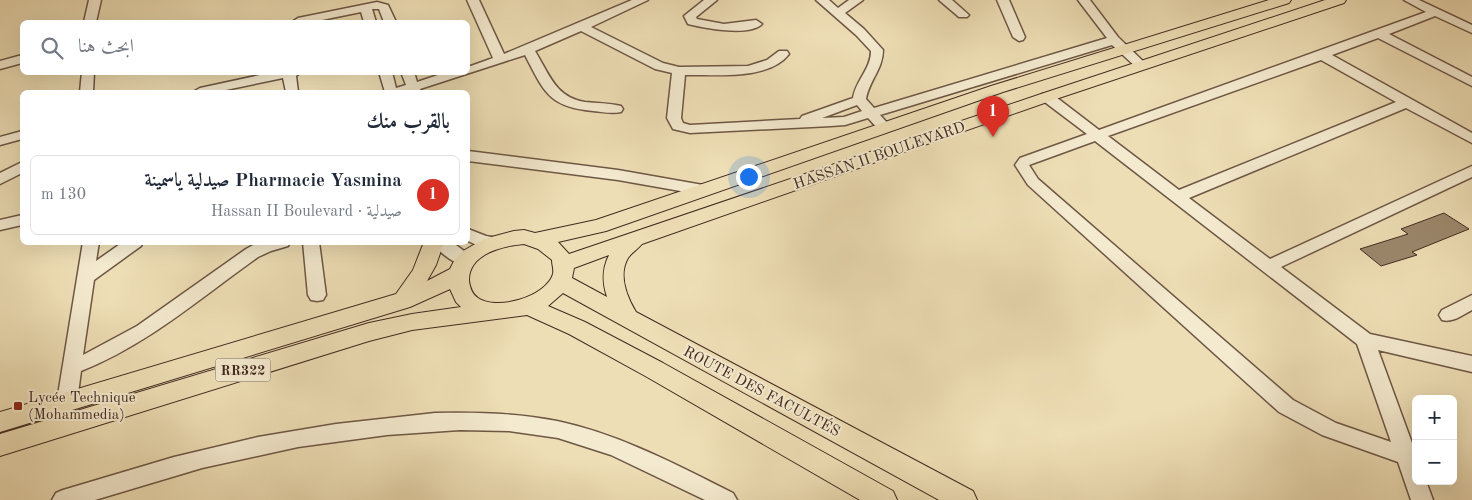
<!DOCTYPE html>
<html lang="ar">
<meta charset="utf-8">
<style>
body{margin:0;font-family:"Old Standard TT",Amiri,serif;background:#f2f2f3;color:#1f2937;direction:rtl}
.controls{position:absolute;right:15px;bottom:15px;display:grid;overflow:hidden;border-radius:8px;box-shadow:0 5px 20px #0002}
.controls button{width:45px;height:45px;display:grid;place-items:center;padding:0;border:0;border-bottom:1px solid #e0e1e3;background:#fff;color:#1f2937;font:25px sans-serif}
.you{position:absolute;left:748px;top:176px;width:18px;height:18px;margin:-12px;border:4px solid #fff;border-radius:50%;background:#1a73e8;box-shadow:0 0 0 8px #1a73e833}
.badge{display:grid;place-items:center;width:32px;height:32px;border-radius:50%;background:#d93025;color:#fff;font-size:16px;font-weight:700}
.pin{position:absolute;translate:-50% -41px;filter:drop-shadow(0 1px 2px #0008)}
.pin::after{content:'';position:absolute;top:26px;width:18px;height:15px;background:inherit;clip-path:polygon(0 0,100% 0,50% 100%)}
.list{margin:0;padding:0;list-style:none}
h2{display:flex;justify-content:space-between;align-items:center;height:65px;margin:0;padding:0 20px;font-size:21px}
h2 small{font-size:16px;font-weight:400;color:#747a83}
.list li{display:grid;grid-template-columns:32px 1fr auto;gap:15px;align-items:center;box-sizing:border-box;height:80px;margin:0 10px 10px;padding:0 10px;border:1px solid #e0e1e3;border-radius:8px}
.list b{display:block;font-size:19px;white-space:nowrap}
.list p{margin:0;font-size:16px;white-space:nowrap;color:#747a83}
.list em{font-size:16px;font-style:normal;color:#747a83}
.icon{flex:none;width:28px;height:28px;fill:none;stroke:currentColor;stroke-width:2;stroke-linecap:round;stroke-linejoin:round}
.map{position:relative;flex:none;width:1472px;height:500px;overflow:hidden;direction:ltr}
.search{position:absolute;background:#fff;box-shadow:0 5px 20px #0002;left:20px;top:20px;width:450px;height:55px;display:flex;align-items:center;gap:12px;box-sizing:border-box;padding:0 18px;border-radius:8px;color:#747a83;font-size:19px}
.panel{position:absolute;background:#fff;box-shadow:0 5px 20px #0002;left:20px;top:90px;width:450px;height:155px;border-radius:8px;direction:rtl}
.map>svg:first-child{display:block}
</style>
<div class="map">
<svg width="1472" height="500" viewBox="0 0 1472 500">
<rect width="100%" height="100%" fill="#eedeb5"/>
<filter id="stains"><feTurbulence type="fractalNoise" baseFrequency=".004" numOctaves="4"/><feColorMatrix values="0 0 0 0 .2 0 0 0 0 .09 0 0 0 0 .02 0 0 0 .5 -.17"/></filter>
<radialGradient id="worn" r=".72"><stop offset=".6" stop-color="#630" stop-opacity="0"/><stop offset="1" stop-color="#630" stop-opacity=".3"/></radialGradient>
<!-- building -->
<path fill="#9c886d" stroke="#432a20" d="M1444,213L1469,229L1412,252L1417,255L1381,266L1360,249L1408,234L1401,229Z"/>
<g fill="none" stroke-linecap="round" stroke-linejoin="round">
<defs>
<path id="minor" d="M89,0H101L96,22H84Z
M467,0H479L504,54L632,0H648L591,27L663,63L679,67L748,66L767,60L779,51H787L789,54C768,81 715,74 685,75L681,118L683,123L690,125L800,119L802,116L853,98C856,80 871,69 871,51L856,35L816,0H829L838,8L849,0H863L845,13L864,29L883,50C883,69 869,81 866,99L874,108L1107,38L1078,0H1090L1118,37L1147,65L1145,68H1137L1112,45L880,115L891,127L889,130C879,133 875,125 868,118L845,125L831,126L690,133L673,129L667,118L672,73L655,69L581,31L535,51C549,74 556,98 585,102C597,103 609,103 621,106L623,109L621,112C612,114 602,112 593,111C549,107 544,92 525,55L420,89L421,92H385L379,72H392L396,88L406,85L401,72H414L417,82L447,72H468V67L493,58ZM857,105L862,111L844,117L822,118Z
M704,0H717L696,17L697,19L724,24L756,20L762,24C749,37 704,28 688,24L684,16Z
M939,0H952L969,15L967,17H959Z
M997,0H1009L1025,37L1023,40L1019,41L1013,37Z
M1404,0H1419L1472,25V33L1435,16L1389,34L1472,77V86L1378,38L1332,55L1472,133V143L1406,108L1189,198L1270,259L1472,166V177L1281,267L1370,334L1472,356V372L1378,350L1416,454V481H1426L1433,500H1411L1398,462L1322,435L1279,412L1028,185L1015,165L1020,158L1087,134L1042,100L1040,97L1042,94H1052L1099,130L1426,12ZM1321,60L1396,102L1179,190L1108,136ZM1095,141L1357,344L1391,442L1336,423L1293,400L1038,179L1029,165Z
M377,2L388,5L396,22H384L379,9H372L376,22H364L361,12L312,22H292L298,18Z
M22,55V63L0,69V61Z
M82,72H94L93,92H80Z
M274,72H301L296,76L298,92H286L283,78L216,92H193L200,88Z
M22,131V139L0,145V137Z
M468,151L618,170L703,185L708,186L711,190L708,194L703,195L618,180L468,161Z
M22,162V173L0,184V173Z
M22,215V225L0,230V220Z
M468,229L486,236L498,238L500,242L498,246C486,249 478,246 468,241Z
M83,242H99L96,261L123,242H143L141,246L94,280L83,355L137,326L246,249L259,242H290L288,246L271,251L258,257C200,298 147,345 81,371L77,401L74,407L67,409L60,407L57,401Z
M303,242H319L326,295L323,300L317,301L311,300L308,295Z
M432,242H452L472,257L474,261L472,265C460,269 439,253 432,242Z
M1472,295V310C1462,315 1453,323 1442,320L1439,315L1442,310Z
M435,413C476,412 517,413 557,421C619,434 677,465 733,493L737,500H705L611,455L558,438L509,431L460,430L387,435L298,447L202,468L95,500H52L56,493L63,490L174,457L258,437L336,424Z"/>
<path id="major" d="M1269,0H1291L1289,3L1003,92L606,231L558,242L569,254L1041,94L1325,0H1346L1344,3L1053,100L642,244C638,249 632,252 628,258C618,275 627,297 636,312L973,491L977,500H939L563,293L548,306L585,322L663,363L893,491L897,500H860L647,377L569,334L527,315L412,330L369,341L0,456V434L369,323L412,314L461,307L456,302L450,289L410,307L0,432V412L396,294L413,270L424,242H444L436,265L427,281L450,269L455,259L463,251L484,239L514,231L524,230L535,233L596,220L991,86ZM524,244L538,249L552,260C552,265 554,269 553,274C546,297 497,311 478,298C472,294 470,288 469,281C468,254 502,246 524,244ZM609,255C602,269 602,282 607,297L572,278L574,268Z"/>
</defs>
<!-- minor casing -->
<use href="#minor" stroke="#6e5745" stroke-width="3"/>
<!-- major casing -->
<use href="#major" stroke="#432a20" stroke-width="2"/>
<!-- minor -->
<use href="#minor" fill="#f4eacf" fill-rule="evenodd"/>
<!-- major -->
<use href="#major" fill="#eedeb5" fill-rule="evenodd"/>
</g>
<!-- markers -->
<rect fill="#8f2418" stroke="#f4eacf" stroke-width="2" x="13" y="401" width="10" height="10" rx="2.5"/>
<g text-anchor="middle" stroke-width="4" stroke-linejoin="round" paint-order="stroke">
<!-- shield labels -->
<rect fill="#f4eacf" stroke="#786454" stroke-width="1" x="215.5" y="358.5" width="55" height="23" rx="4"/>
<g font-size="14" font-weight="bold" fill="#432a20">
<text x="243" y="375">RR322</text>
</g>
<!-- street labels -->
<g font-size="15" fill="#432a20" stroke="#f4eacf">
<text transform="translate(879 155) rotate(-19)" y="5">HASSAN II BOULEVARD</text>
<text transform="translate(762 391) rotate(28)" y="5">ROUTE DES FACULTÉS</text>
</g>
<!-- poi labels -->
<g font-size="15" fill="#432a20" stroke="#f4eacf" text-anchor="start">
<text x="28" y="402">Lycée Technique<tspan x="28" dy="17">(Mohammedia)</tspan></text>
</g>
</g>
<rect width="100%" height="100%" filter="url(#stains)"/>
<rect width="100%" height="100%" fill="url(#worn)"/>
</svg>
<div class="controls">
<button>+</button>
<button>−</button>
</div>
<div class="you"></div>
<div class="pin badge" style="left:993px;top:137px">1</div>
<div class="search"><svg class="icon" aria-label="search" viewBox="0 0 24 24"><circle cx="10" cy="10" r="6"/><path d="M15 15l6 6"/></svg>ابحث هنا</div>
<section class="panel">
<h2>بالقرب منك<small></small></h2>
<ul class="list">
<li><span class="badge">1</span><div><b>Pharmacie Yasmina صيدلية ياسمينة</b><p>صيدلية · Hassan II Boulevard</p></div><em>130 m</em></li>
</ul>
</section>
</div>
